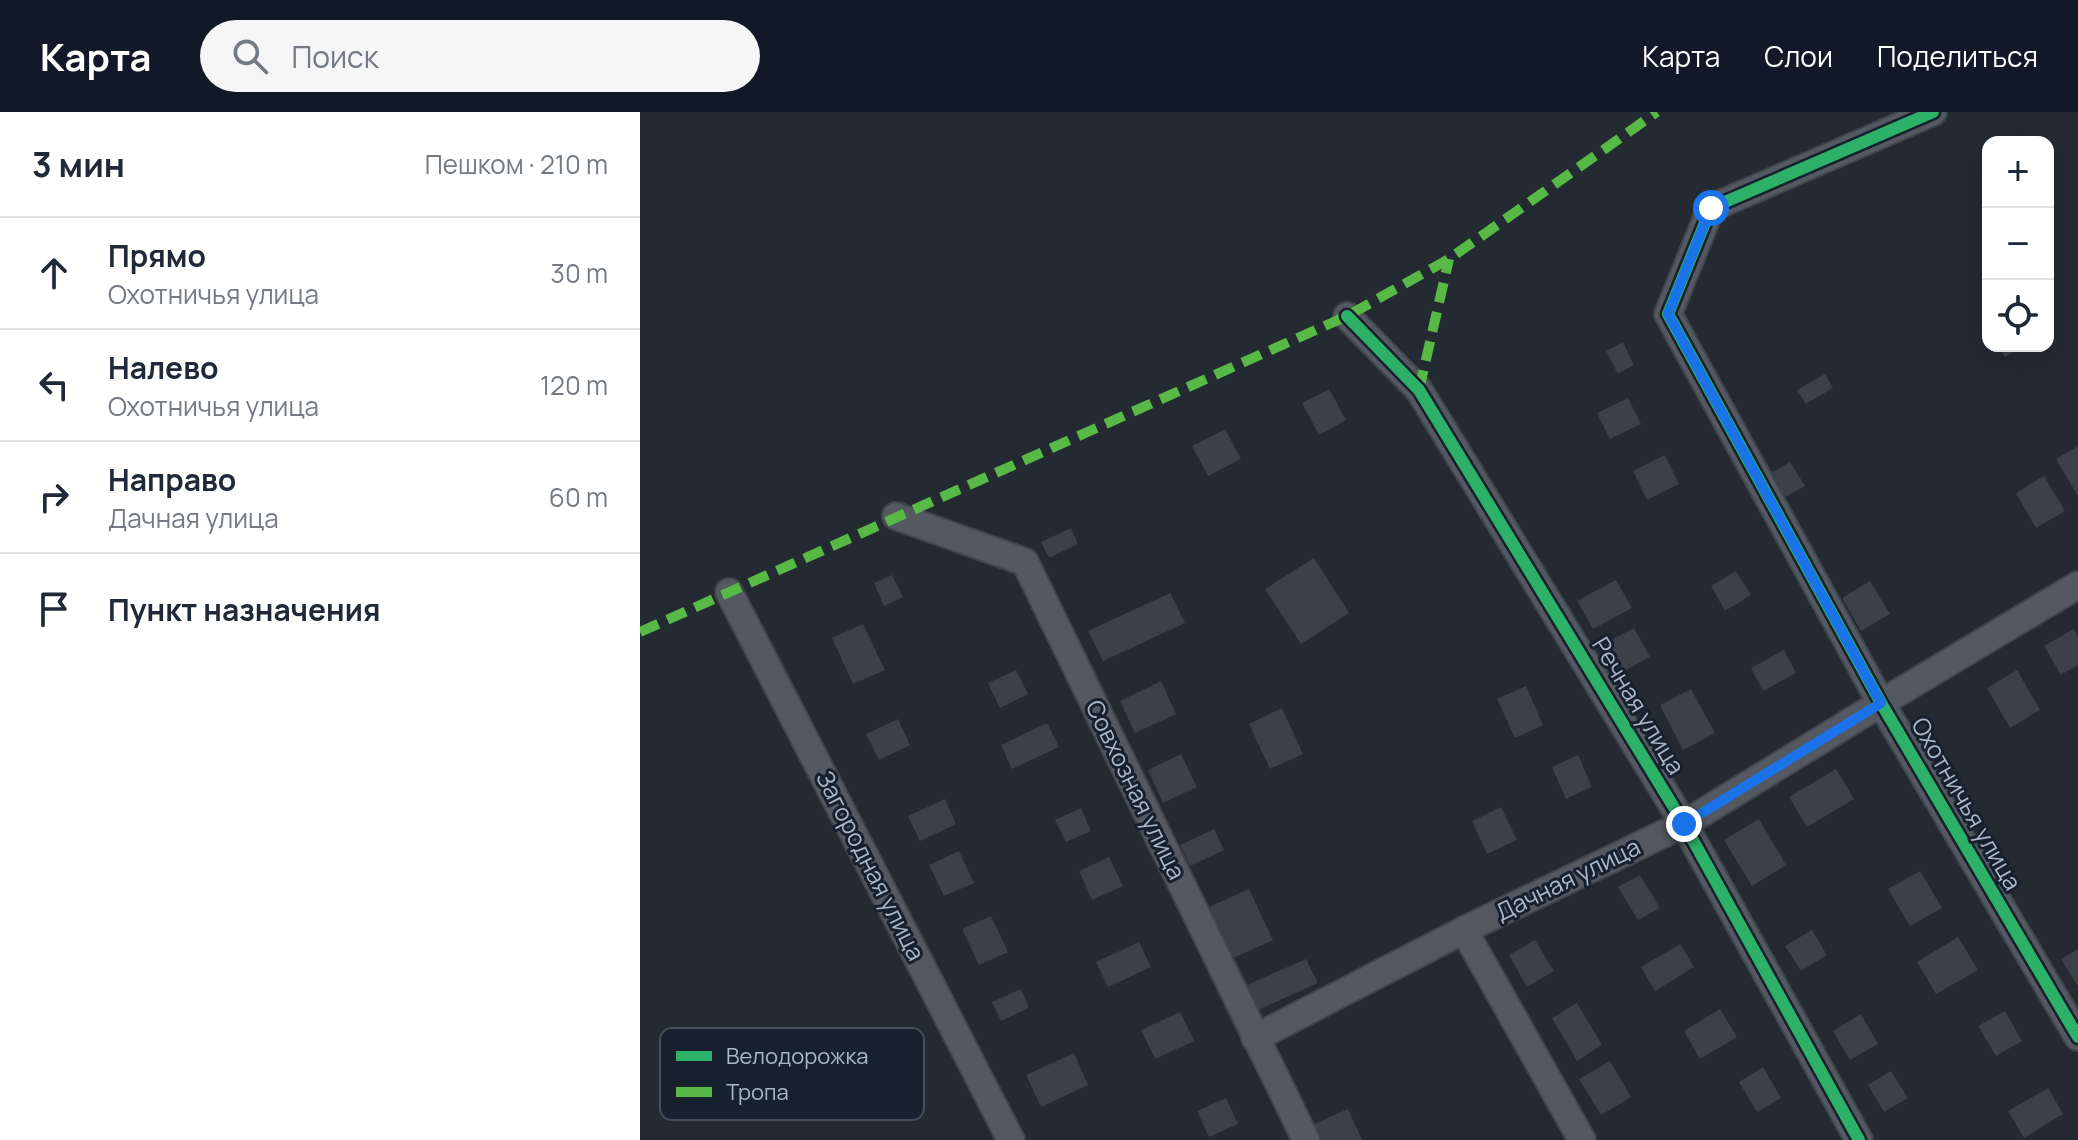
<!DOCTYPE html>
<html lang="ru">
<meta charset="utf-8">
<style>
body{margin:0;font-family:Manrope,sans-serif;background:#f6f6f7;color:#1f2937}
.controls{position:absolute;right:24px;top:24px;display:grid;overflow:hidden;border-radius:16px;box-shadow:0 8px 32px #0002}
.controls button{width:72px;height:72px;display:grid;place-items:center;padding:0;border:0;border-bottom:2px solid #e0e1e3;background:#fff;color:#1f2937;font:40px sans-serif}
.stop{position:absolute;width:24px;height:24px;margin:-18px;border:6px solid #1a73e8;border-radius:50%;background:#fff}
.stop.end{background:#1a73e8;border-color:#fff;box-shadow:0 2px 8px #0008}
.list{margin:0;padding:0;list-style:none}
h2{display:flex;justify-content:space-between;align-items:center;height:104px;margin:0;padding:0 32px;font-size:34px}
h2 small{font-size:26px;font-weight:400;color:#747a83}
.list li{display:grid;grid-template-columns:52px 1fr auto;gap:24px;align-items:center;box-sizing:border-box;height:112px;padding:0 32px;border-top:2px solid #e0e1e3}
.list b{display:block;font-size:30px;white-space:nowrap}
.list p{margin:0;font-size:26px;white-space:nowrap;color:#747a83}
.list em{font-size:26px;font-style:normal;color:#747a83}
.icon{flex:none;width:44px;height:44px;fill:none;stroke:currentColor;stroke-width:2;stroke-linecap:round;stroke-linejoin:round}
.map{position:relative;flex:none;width:1438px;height:1028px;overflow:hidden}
header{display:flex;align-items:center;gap:48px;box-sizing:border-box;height:112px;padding:0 40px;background:#111827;color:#fff}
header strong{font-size:38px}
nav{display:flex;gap:44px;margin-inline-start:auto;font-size:28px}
.search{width:560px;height:72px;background:#f6f6f7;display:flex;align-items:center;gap:20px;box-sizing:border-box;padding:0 28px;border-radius:44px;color:#747a83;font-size:30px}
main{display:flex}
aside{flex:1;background:#fff}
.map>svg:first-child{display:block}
</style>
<header>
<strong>Карта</strong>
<div class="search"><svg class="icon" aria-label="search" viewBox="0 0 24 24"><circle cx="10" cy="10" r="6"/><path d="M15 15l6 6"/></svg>Поиск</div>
<nav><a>Карта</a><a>Слои</a><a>Поделиться</a></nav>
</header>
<main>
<aside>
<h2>3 мин<small>Пешком · 210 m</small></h2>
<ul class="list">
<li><svg class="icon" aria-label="ahead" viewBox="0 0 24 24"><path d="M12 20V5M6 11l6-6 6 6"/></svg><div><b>Прямо</b><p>Охотничья улица</p></div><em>30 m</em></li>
<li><svg class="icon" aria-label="left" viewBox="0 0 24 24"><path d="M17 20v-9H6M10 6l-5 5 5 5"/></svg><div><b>Налево</b><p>Охотничья улица</p></div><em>120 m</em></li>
<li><svg class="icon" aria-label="right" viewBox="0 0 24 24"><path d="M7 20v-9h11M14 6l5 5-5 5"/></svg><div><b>Направо</b><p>Дачная улица</p></div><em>60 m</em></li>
<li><svg class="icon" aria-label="arrive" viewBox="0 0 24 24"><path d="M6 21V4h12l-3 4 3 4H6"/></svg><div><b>Пункт назначения</b></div></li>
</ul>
</aside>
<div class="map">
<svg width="1438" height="1028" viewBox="0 0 1438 1028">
<rect width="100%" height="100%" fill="#242a32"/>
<!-- building -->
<path fill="#3b4049" d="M983,230L994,253L978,262L966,239Z
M1358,234H1384L1365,245Z
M1185,262L1193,276L1166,292L1157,278Z
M689,277L706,308L679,323L662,291Z
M988,286L1001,312L970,327L957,301Z
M585,317L601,347L568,364L552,334Z
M1438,334V384L1416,347Z
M1025,343L1039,372L1007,388L993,359Z
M1150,350L1165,374L1138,389L1124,365Z
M1404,364L1425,399L1396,416L1376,381Z
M431,416L438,432L409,446L401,430Z
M674,446L709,501L661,532L625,477Z
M1096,459L1111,483L1085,499L1071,474Z
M252,463L263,485L244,494L234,471Z
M976,468L992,496L953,517L937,489Z
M1230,469L1250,502L1221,519L1202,486Z
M530,481L545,511L463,549L448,519Z
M223,512L245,558L213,572L192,526Z
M994,516L1010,545L977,563L962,533Z
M1434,517L1438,524V553L1421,563L1404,534Z
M1144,538L1156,561L1123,579L1111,556Z
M376,558L388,582L360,596L348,571Z
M1377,558L1400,598L1370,616L1347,576Z
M521,569L536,602L495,621L480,589Z
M886,574L903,613L875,626L857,587Z
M1051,577L1075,621L1043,638L1020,593Z
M642,596L663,642L630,657L609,612Z
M258,607L270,633L239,648L226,622Z
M407,611L419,635L372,657L361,633Z
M541,642L557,675L523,691L508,658Z
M938,643L952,675L926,687L912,655Z
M1196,657L1214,687L1167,715L1149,685Z
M305,687L316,712L280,729L268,704Z
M861,695L877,728L847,742L832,709Z
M441,696L451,719L426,730L415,708Z
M1119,707L1146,753L1112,774L1084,728Z
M574,717L584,738L550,754L540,733Z
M319,739L334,771L304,784L289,753Z
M469,745L483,774L452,788L439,759Z
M1280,759L1302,796L1270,814L1248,777Z
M1000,763L1020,796L998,808L978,775Z
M609,777L633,828L591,847L567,796Z
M351,804L368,840L339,853L322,817Z
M1172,818L1187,843L1161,859L1145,834Z
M1318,825L1338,858L1296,882L1277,850Z
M895,828L914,859L887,875L869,843Z
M499,830L511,855L468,875L456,850Z
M1040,832L1054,855L1015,879L1001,855Z
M1438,837V875L1421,847Z
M666,847L678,871L618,898L607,873Z
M381,877L389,896L361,909L352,890Z
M937,891L962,933L937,949L912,906Z
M1080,897L1097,925L1060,947L1044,919Z
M1365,899L1382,929L1356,944L1338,914Z
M540,900L554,929L515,947L501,918Z
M1221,902L1238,932L1210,948L1193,919Z
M434,941L448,973L401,995L386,963Z
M970,949L991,985L961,1003L939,967Z
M1123,955L1141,986L1117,1000L1099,970Z
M1251,959L1268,986L1244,1000L1228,973Z
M1408,976L1423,1002L1384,1026L1368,999Z
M586,986L598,1012L569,1025L557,999Z
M708,997L722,1028H681L674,1012Z"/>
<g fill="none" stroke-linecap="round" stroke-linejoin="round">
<defs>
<path id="minor" d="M1293,0L1071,96L1028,202L1241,591L1438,925
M707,204L779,278L1044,712L1219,1028
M256,404L385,450L666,1028
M89,480L371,1028
M824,818L942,1028
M615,926L824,818L1044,712L1241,591L1438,473"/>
</defs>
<!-- minor casing -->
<use href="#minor" stroke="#40454c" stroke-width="30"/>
<!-- minor -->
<use href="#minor" stroke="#535861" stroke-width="26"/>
<!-- quiet -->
<path stroke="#58b947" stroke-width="10" stroke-dasharray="20 10" stroke-linecap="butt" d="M779,278L809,147
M0,520L707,204L809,147L1017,0"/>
<defs>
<path id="cycleway" d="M1293,0L1071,96L1028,202L1241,591L1438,925
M707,204L779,278L1044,712L1219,1028"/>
</defs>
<!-- cycleway casing -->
<use href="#cycleway" stroke="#17202d" stroke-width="17"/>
<!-- cycleway -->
<use href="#cycleway" stroke="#2db169" stroke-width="12"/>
</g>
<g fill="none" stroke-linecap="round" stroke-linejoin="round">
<!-- route -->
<path stroke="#1a73e8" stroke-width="10" d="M1044,712L1241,591L1028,202L1071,96"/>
</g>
<g text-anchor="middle" stroke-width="6" stroke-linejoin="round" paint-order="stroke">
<!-- street labels -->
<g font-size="24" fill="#abb6c6" stroke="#17202d">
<text transform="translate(998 594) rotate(59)" y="8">Речная улица</text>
<text transform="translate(495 678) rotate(64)" y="8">Совхозная улица</text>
<text transform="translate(1326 692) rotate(60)" y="8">Охотничья улица</text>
<text transform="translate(230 754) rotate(63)" y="8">Загородная улица</text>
<text transform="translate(928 768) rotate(-26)" y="8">Дачная улица</text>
</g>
</g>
<!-- legend -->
<rect x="20" y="916" width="264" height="92" rx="12" fill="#17202d" stroke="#434d5b" stroke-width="2"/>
<rect x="36" y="939" width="36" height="10" fill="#2db169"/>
<rect x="36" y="975" width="36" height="10" fill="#58b947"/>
<g font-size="22" fill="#abb6c6">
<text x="86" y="952">Велодорожка</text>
<text x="86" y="988">Тропа</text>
</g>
</svg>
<div class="controls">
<button>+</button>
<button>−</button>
<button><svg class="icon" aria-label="locate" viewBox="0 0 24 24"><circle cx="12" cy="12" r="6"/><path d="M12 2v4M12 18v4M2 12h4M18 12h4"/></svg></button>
</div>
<div class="stop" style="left:1071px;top:96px"></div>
<div class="stop end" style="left:1044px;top:712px"></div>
</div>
</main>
